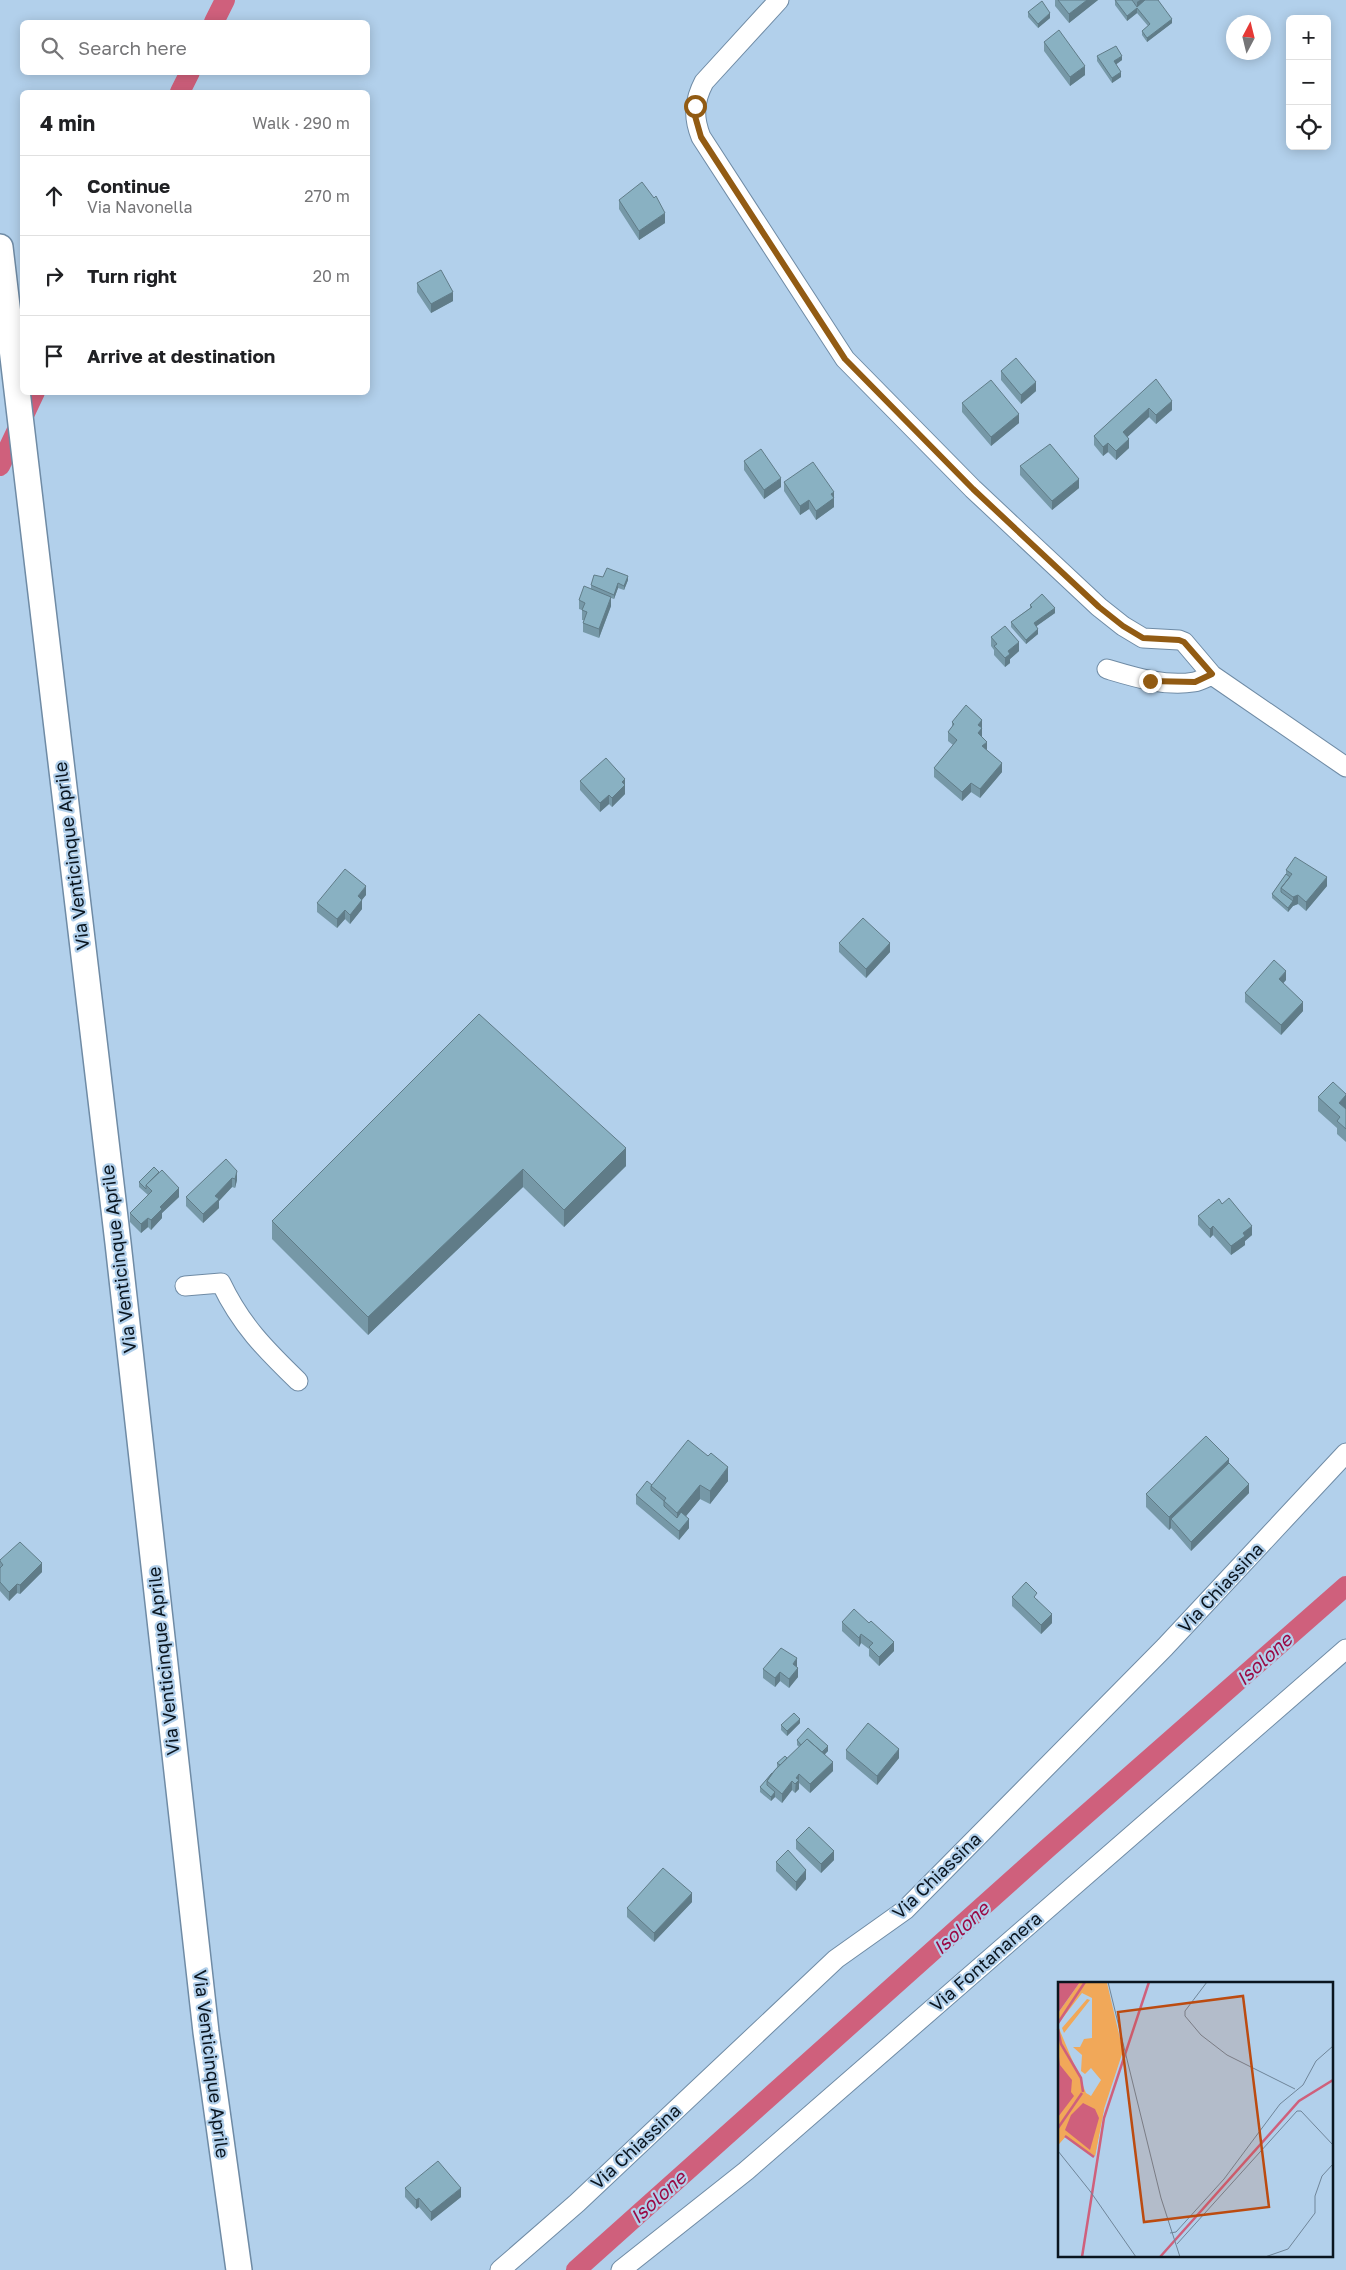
<!DOCTYPE html>
<meta charset="utf-8">
<style>
body{margin:0;font-family:"Golos Text",sans-serif;background:#f2f2f2;color:#202124}
.controls{position:absolute;right:15px;top:15px;display:grid;overflow:hidden;border-radius:8px;box-shadow:0 2px 12px #0003}
.controls button{width:45px;height:45px;display:grid;place-items:center;padding:0;border:0;border-bottom:1px solid #e0e0e0;background:#fff;color:#202124;font:25px sans-serif}
.compass{position:absolute;left:1226px;top:15px;width:45px;height:45px;border-radius:50%;background:#fff;box-shadow:0 2px 12px #0003;rotate:7deg}
.stop{position:absolute;width:15px;height:15px;margin:-11px;border:4px solid #925b13;border-radius:50%;background:#fff}
.stop.end{background:#925b13;border-color:#fff;box-shadow:0 1px 5px #0008}
.list{margin:0;padding:0;list-style:none}
h2{display:flex;justify-content:space-between;align-items:center;height:65px;margin:0;padding:0 20px;font-size:21px}
h2 small{font-size:16px;font-weight:400;color:#757577}
.list li{display:grid;grid-template-columns:32px 1fr auto;gap:15px;align-items:center;box-sizing:border-box;height:80px;padding:0 20px;border-top:1px solid #e0e0e0}
.list b{display:block;font-size:19px;white-space:nowrap}
.list p{margin:0;font-size:16px;white-space:nowrap;color:#757577}
.list em{font-size:16px;font-style:normal;color:#757577}
.icon{flex:none;width:28px;height:28px;fill:none;stroke:currentColor;stroke-width:2;stroke-linecap:round;stroke-linejoin:round}
.map{position:relative;flex:none;width:1346px;height:2270px;overflow:hidden}
.search{position:absolute;background:#fff;box-shadow:0 2px 12px #0003;left:20px;top:20px;width:350px;height:55px;display:flex;align-items:center;gap:12px;box-sizing:border-box;padding:0 18px;border-radius:8px;color:#757577;font-size:19px}
.panel{position:absolute;background:#fff;box-shadow:0 2px 12px #0003;left:20px;top:90px;width:350px;height:305px;border-radius:8px}
.map>svg:first-child{display:block}
</style>
<div class="map">
<svg width="1346" height="2270" viewBox="0 0 1346 2270">
<rect width="100%" height="100%" fill="#b2d0eb"/>
<g fill="none" stroke-linecap="round" stroke-linejoin="round">
<!-- canal -->
<path stroke="#cf607c" stroke-width="20" d="M214,22L225,0
M180,92L190,72
M0,466L35,392
M576,2270L1049,1847L1346,1586"/>
<defs>
<path id="minor" d="M779,0L704,82C694,101 693,117 701,137L845,359L973,489L1099,607L1123,626L1143,638L1179,640L1184,642L1212,675L1346,767
M1107,669C1134,677 1165,687 1194,682C1200,681 1207,677 1212,675
M185,1286L221,1283C241,1325 265,1349 298,1381
M500,2270L577,2203L836,1959L905,1910L1165,1647L1346,1453
M621,2270L746,2171L1346,1649"/>
<path id="major" d="M0,247L118,1243L206,2032L239,2270"/>
</defs>
<!-- minor casing -->
<use href="#minor" stroke="#6f8ba5" stroke-width="21"/>
<!-- major casing -->
<use href="#major" stroke="#6f8ba5" stroke-width="28"/>
<!-- minor -->
<use href="#minor" stroke="#fff" stroke-width="19"/>
<!-- major -->
<use href="#major" stroke="#fff" stroke-width="25"/>
</g>
<!-- wall -->
<path fill="#7698a7" d="M1055,0H1098L1069,23L1055,6Z
M1115,0H1158L1172,23L1147,42L1142,35V31L1148,26L1137,13L1127,21L1115,5Z
M1028,12L1050,18L1038,28L1028,17Z
M1044,42L1085,75L1070,86L1044,51Z
M1097,56L1122,60L1116,64L1121,77L1112,83L1097,61Z
M619,200L665,223L639,240L619,209Z
M417,283L453,301L431,313L417,292Z
M1001,371L1036,391L1021,404L1001,380Z
M1156,379L1172,410L1156,424L1149,417L1127,437L1129,448L1116,460L1108,452L1103,456L1094,445V436Z
M962,403L1019,423L991,446L962,412Z
M744,461L781,487L764,499L744,470Z
M1020,466L1079,488L1052,510L1020,475Z
M784,482L834,492V507L816,520L809,509L800,515L784,491Z
M628,580L624,590L618,588L614,599L611,598V606L599,638L583,632V623L584,620H582V610L579,609V600L591,589V585Z
M1030,605L1055,613L1036,626L1038,634L1026,644L1011,627V622L1030,608Z
M991,637L1019,651L1010,659V663L1005,667L994,655V650L991,646Z
M982,720V737L987,750L1002,772L980,798L971,792L962,801L934,777V768L953,745L948,741V732L952,727V722Z
M580,781L625,788V794L612,807L609,804L600,812L580,790Z
M1286,870L1327,886L1306,911L1298,904L1293,906L1288,912L1272,898V894L1286,874Z
M366,895L362,899V909L350,924L345,919L337,928L317,912V903Z
M839,943L890,952L866,978L839,952Z
M1286,980L1283,983L1303,1011L1281,1035L1245,1002V993Z
M479,1014L626,1166L564,1227L523,1187L368,1335L272,1239V1221Z
M1346,1094V1142L1337,1134V1128L1318,1111V1097Z
M226,1159L237,1180L235,1188L232,1187L219,1201V1208L203,1223L186,1206V1197Z
M139,1182L179,1197L162,1213V1218L151,1230L148,1227L141,1233L130,1222V1213L148,1195L139,1187Z
M1222,1204L1252,1235L1245,1241V1245L1231,1255L1213,1235L1210,1238L1198,1225V1216Z
M1229,1463L1249,1493L1191,1551L1171,1528L1169,1530L1146,1507V1494Z
M728,1481L710,1504L700,1499L686,1516L689,1528L679,1540L636,1504V1495L652,1485Z
M0,1560L42,1572L20,1594L17,1593L9,1601L0,1591Z
M1012,1597L1037,1599L1052,1623L1041,1634L1012,1606Z
M842,1622L894,1651L879,1666L869,1656V1649L861,1643L859,1647L842,1631Z
M797,1667L798,1677L789,1688L780,1681L775,1687L763,1678V1669Z
M800,1723L787,1736L781,1730V1725Z
M797,1740L828,1751L825,1754L833,1771L810,1793L799,1783V1789L795,1793L792,1790L782,1803L775,1797L771,1801L760,1792V1787L777,1767V1763L787,1758L799,1747L797,1745Z
M846,1750L899,1758L877,1785L846,1759Z
M796,1840L834,1860L821,1873L796,1849Z
M776,1862L806,1879L796,1891L776,1871Z
M692,1902L654,1942L627,1917V1908Z
M405,2188L461,2197L431,2221L419,2207L416,2209L405,2197Z"/>
<!-- shaded-wall -->
<path fill="#607c88" d="M1087,0H1098L1069,23V14Z
M1140,0H1151L1137,8V13L1127,21V16L1137,8V2Z
M1050,13V18L1038,28V24Z
M1172,19V23L1147,42V38Z
M1122,56V60L1114,66V61Z
M1085,66V75L1070,86V77Z
M1121,72V77L1112,83V78Z
M665,213V223L639,240V231Z
M453,292V301L431,313V304Z
M1036,382V391L1021,404V395Z
M1172,401V410L1156,424V415Z
M1149,408V417L1123,441V432Z
M1019,414V423L991,446V437Z
M1129,439V448L1116,460V451Z
M1108,443V452L1103,456V447Z
M781,478V487L764,499V490Z
M1079,479V488L1052,510V501Z
M834,492V507L816,520V511L831,494Z
M809,500V509L800,515V506Z
M628,576V580L624,590V586Z
M618,583V588L614,599V595Z
M611,597V606L599,638V629Z
M1055,608V613L1034,628V623Z
M1038,629V634L1026,644V640Z
M1019,642V651L1010,659V663L1005,667V658L1008,651Z
M982,720V737L978,742V725Z
M987,742V751L982,746Z
M1002,763V772L980,798V789Z
M625,779V794L612,807V798L622,782Z
M971,783V792L962,801V792Z
M609,795V804L600,812V803Z
M1327,877V886L1306,911V902Z
M366,886V895L358,905V896Z
M1298,895V904L1293,906L1288,912V908L1293,901V897Z
M362,900V909L350,924V915Z
M345,910V919L337,928V919Z
M890,943V952L866,978V969Z
M1286,971V980L1279,988V979Z
M1303,1002V1011L1281,1035V1025Z
M1346,1095V1109L1339,1103Z
M626,1148V1166L564,1227V1210Z
M523,1169V1187L368,1335V1317Z
M237,1171V1180L235,1188V1179Z
M232,1178V1187L219,1201V1208L203,1223V1214L215,1196Z
M179,1188V1197L162,1213V1218L151,1230V1220L160,1207Z
M148,1218V1227L141,1233V1224Z
M1213,1226V1235L1210,1238V1229Z
M1252,1226V1235L1245,1241V1245L1231,1255V1246L1243,1233Z
M1229,1459V1472L1171,1519V1528L1169,1530V1517Z
M728,1467V1481L710,1504V1491Z
M1249,1484V1493L1191,1551V1542Z
M700,1485V1499L677,1527V1513Z
M689,1519V1528L679,1540V1531Z
M42,1563V1572L20,1594V1585Z
M17,1584V1593L9,1601V1592Z
M1052,1614V1623L1041,1634V1625Z
M861,1634V1643L859,1647V1638Z
M894,1642V1651L879,1666V1657Z
M797,1658V1667L793,1673V1664Z
M798,1668V1677L789,1688V1679Z
M780,1672V1681L775,1687V1678Z
M800,1719V1723L787,1736V1731Z
M828,1746V1751L821,1758V1754Z
M899,1749V1758L877,1785V1776Z
M833,1762V1771L810,1793V1784Z
M799,1774V1789L795,1793L796,1778Z
M792,1781V1790L782,1803V1794Z
M775,1792V1797L771,1801V1797Z
M834,1851V1860L821,1873V1864Z
M806,1870V1879L796,1891V1882Z
M692,1893V1902L654,1942V1933Z
M461,2188V2197L431,2221V2212Z
M419,2198V2207L416,2209V2200Z"/>
<!-- building -->
<path fill="#89b1c2" stroke="#607c88" d="M1058,0H1087L1069,14Z
M1115,0H1132L1137,7L1145,0H1158L1172,19L1147,38L1142,31L1150,24L1137,8L1127,16Z
M1042,1L1050,13L1038,24L1028,12Z
M1059,30L1085,66L1070,77L1044,42Z
M1116,46L1122,56L1114,61L1121,72L1112,78L1097,56Z
M642,182L654,198L656,196L665,213L639,231L619,200Z
M441,270L453,292L431,304L417,283Z
M1016,358L1036,382L1021,395L1001,371Z
M1156,379L1172,401L1156,415L1149,408L1123,432L1129,439L1116,451L1108,443L1103,447L1094,436Z
M991,380L1019,414L991,437L962,403Z
M1050,444L1079,479L1052,501L1020,466Z
M761,449L781,478L764,490L744,461Z
M813,462L834,492L831,494L834,498L816,511L809,500L800,506L784,482Z
M607,568L628,576L624,586L618,583L614,595L591,585L594,575L603,577Z
M584,586L611,597L599,629L583,623L587,612L582,610L585,603L579,600Z
M1042,594L1055,608L1034,623L1038,629L1026,640L1011,622L1032,607L1030,605Z
M1005,626L1019,642L1008,651L1010,654L1005,658L994,646L997,644L991,637Z
M966,705L982,720L978,725L982,728L978,733L987,742L982,746L1002,763L980,789L971,783L962,792L934,768L957,740L948,732L954,724L952,722Z
M606,758L625,779L622,782L625,785L612,798L609,795L600,803L580,781Z
M1295,857L1327,877L1306,902L1298,895L1293,897L1281,888L1292,874L1286,870Z
M345,869L366,886L358,896L362,900L350,915L345,910L337,919L317,903Z
M1286,874L1290,877L1281,888V892L1293,901L1288,908L1272,894Z
M863,918L890,943L866,969L839,943Z
M1274,960L1286,971L1279,979L1303,1002L1281,1025L1245,993Z
M479,1014L626,1148L564,1210L523,1169L368,1317L272,1221Z
M1333,1082L1346,1094V1095L1339,1103L1346,1109V1129L1337,1121L1340,1117L1318,1097Z
M226,1159L237,1171L235,1179L232,1178L215,1196L219,1199L203,1214L186,1197Z
M154,1167L159,1172L146,1185V1189L139,1182Z
M162,1170L179,1188L160,1207L162,1209L151,1220L148,1218L141,1224L130,1213L152,1191L146,1185Z
M1229,1198L1252,1226L1243,1233L1245,1236L1231,1246L1213,1226L1210,1229L1198,1216L1219,1199L1222,1204Z
M1206,1436L1229,1459L1169,1517L1146,1494Z
M688,1440L708,1456L711,1453L728,1467L710,1491L700,1485L677,1513L664,1501L666,1498L651,1486Z
M1229,1463L1249,1484L1191,1542L1171,1519Z
M647,1481L652,1485L651,1486V1490L664,1501V1506L677,1518L681,1512L689,1519L679,1531L636,1495Z
M20,1542L42,1563L20,1585L17,1584L9,1592L0,1582V1568L3,1565L0,1561V1560Z
M1026,1582L1037,1593L1034,1597L1052,1614L1041,1625L1012,1597Z
M854,1609L869,1623L871,1621L894,1642L879,1657L869,1647L873,1643L861,1634L859,1638L842,1622Z
M781,1648L797,1658L793,1664L798,1668L789,1679L780,1672L775,1678L763,1669Z
M794,1713L800,1719L787,1731L781,1725Z
M868,1723L899,1749L877,1776L846,1750Z
M808,1728L828,1746L822,1752L807,1739L801,1745L797,1740Z
M807,1739L833,1762L810,1784L799,1774L796,1778L799,1780L795,1784L792,1781L782,1794L767,1781L775,1770Z
M785,1756L787,1758L780,1765L777,1763Z
M772,1773L767,1781V1785L775,1792L771,1797L760,1787Z
M809,1827L834,1851L821,1864L796,1840Z
M788,1850L806,1870L796,1882L776,1862Z
M663,1868L692,1893L654,1933L627,1908Z
M438,2161L461,2188L431,2212L419,2198L416,2200L405,2188Z"/>
<g fill="none" stroke-linecap="round" stroke-linejoin="round">
<!-- route -->
<path stroke="#925b13" stroke-width="6" d="M695,106V116L701,137L845,359L973,489L1099,607L1123,626L1143,638L1179,640L1184,642L1212,674L1195,682L1150,681"/>
</g>
<g text-anchor="middle" stroke-width="4.5" stroke-linejoin="round" paint-order="stroke">
<!-- street labels -->
<g font-size="18" fill="#0a151f" stroke="#b2d0eb">
<text transform="translate(72 856) rotate(-97)" y="6">Via Venticinque Aprile</text>
<text transform="translate(119 1259) rotate(-97)" y="6">Via Venticinque Aprile</text>
<text transform="translate(1221 1588) rotate(-47)" y="6">Via Chiassina</text>
<text transform="translate(164 1661) rotate(-96)" y="6">Via Venticinque Aprile</text>
<text transform="translate(937 1876) rotate(-44)" y="6">Via Chiassina</text>
<text transform="translate(986 1962) rotate(-41)" y="6">Via Fontananera</text>
<text transform="translate(211 2064) rotate(83)" y="6">Via Venticinque Aprile</text>
<text transform="translate(636 2147) rotate(-43)" y="6">Via Chiassina</text>
</g>
<!-- water labels -->
<g font-size="19" font-style="italic" fill="#9a0944" stroke="#b2d0eb">
<text transform="translate(1264 1659) rotate(-42)" y="7">Isolone</text>
<text transform="translate(961 1928) rotate(-42)" y="7">Isolone</text>
<text transform="translate(658 2197) rotate(-42)" y="7">Isolone</text>
</g>
</g>
<!-- overview -->
<g transform="translate(1058 1982)">
<rect width="275" height="275" fill="#b2d0eb"/>
<path d="M22,0L49,1L65,69L46,127L37,174L8,154L0,163V44L28,111L33,114L43,98L33,86L27,92L23,89L24,73L15,65H22L26,57L34,56V16L24,11L0,42V31ZM29,17L32,18L6,51L4,46Z" fill="#f1a859"/>
<path d="M0,52L7,72L23,99V109L36,116L46,127L37,174L8,154L0,163Z" fill="#f1a859"/>
<path d="M0,0H22L0,31ZM0,67L2,83L14,98L13,110L16,114L0,135ZM25,121L37,127L41,136L32,168L7,148L13,133Z" fill="#cf607c"/>
<path fill="none" stroke="#cf607c" stroke-width="2.5" d="M0,41L27,0M0,47L3,62L23,96L25,110M0,146L24,111M7,154L36,175M24,275L46,136L91,0M102,275L241,119L275,98"/>
<path fill="none" stroke="#6f8599" stroke-width="1" d="M50,0L103,216L122,275M149,0L127,29V34L143,53L169,73L237,107M0,169L32,209L78,275M112,251L118,250L166,197L222,122L245,103L258,79L275,64M119,262L239,129H243L275,163M230,267L257,231V214L264,194L275,182M207,275L230,267"/>
<path fill="#bc4b10" fill-opacity="0.15" stroke="#bc4b10" stroke-width="2.5" d="M185,14L211,225L86,240L60,30Z"/>
<rect width="275" height="275" fill="none" stroke="#0a151f" stroke-width="2.5"/>
</g>
</svg>
<div class="controls">
<button>+</button>
<button>−</button>
<button><svg class="icon" aria-label="locate" viewBox="0 0 24 24"><circle cx="12" cy="12" r="6"/><path d="M12 2v4M12 18v4M2 12h4M18 12h4"/></svg></button>
</div>
<svg class="compass" viewBox="-18 -18 36 36"><path d="M0-13l5 13h-10z" fill="#e53935"/><path d="M0 13l5-13h-10z" fill="#757577"/></svg>
<div class="stop" style="left:695px;top:106px"></div>
<div class="stop end" style="left:1150px;top:681px"></div>
<div class="search"><svg class="icon" aria-label="search" viewBox="0 0 24 24"><circle cx="10" cy="10" r="6"/><path d="M15 15l6 6"/></svg>Search here</div>
<section class="panel">
<h2>4 min<small>Walk · 290 m</small></h2>
<ul class="list">
<li><svg class="icon" aria-label="ahead" viewBox="0 0 24 24"><path d="M12 20V5M6 11l6-6 6 6"/></svg><div><b>Continue</b><p>Via Navonella</p></div><em>270 m</em></li>
<li><svg class="icon" aria-label="right" viewBox="0 0 24 24"><path d="M7 20v-9h11M14 6l5 5-5 5"/></svg><div><b>Turn right</b></div><em>20 m</em></li>
<li><svg class="icon" aria-label="arrive" viewBox="0 0 24 24"><path d="M6 21V4h12l-3 4 3 4H6"/></svg><div><b>Arrive at destination</b></div></li>
</ul>
</section>
</div>
